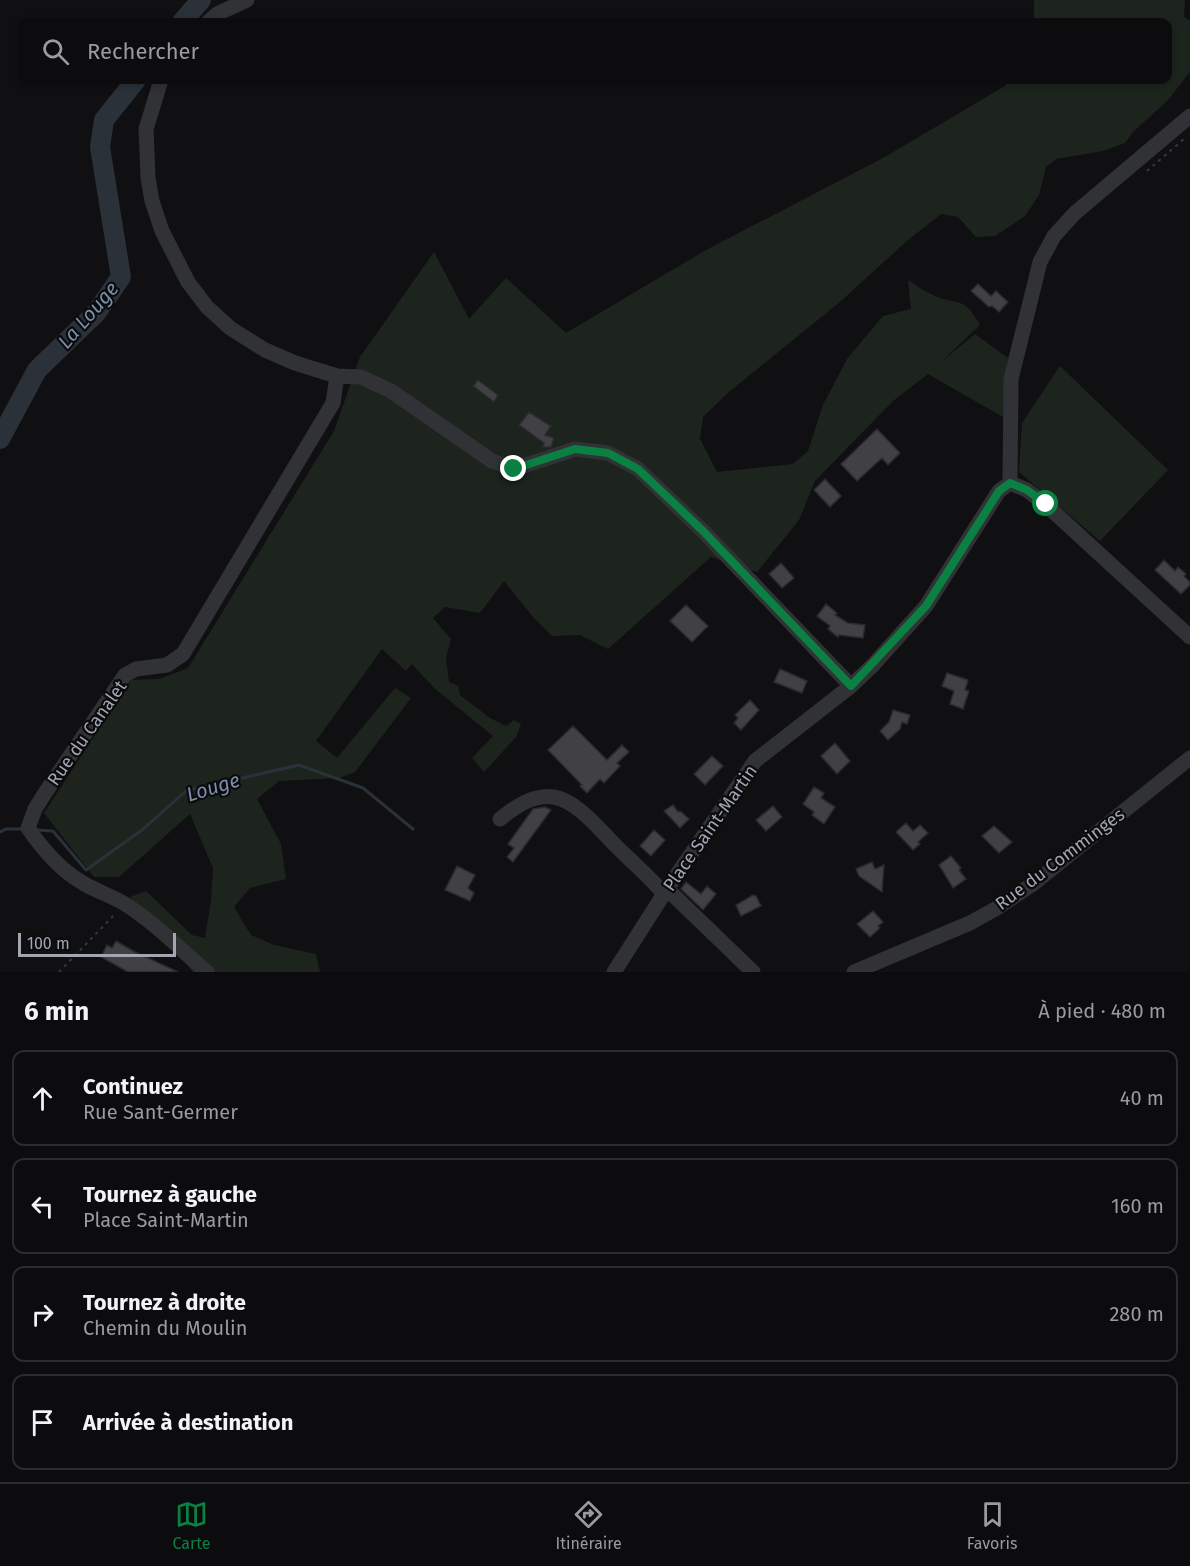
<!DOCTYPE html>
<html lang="fr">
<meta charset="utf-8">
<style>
body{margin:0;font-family:"Fira Sans",sans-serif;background:#1a1a1c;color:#f1f3f6}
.scale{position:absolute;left:18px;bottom:15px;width:158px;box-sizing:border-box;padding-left:6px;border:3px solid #a2a5b2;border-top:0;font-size:16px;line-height:21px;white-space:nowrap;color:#a2a5b2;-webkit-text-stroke:4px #0b0b0d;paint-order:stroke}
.stop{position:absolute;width:18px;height:18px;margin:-14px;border:4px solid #0b8043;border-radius:50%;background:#fff}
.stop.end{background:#0b8043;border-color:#fff;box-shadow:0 2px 6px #0008}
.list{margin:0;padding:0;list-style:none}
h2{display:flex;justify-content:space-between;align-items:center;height:78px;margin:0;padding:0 24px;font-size:26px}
h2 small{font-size:20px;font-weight:400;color:#9a9b9e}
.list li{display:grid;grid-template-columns:39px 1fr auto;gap:18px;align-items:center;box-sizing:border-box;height:96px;margin:0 12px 12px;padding:0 12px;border:2px solid #2c2c2e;border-radius:12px}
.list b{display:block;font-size:22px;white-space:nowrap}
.list p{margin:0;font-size:20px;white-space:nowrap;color:#9a9b9e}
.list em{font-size:20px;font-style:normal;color:#9a9b9e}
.icon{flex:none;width:33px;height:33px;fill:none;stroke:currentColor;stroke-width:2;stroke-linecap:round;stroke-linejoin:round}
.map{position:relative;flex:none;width:1190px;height:972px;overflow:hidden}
.search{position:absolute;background:#0c0c0e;box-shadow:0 3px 9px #0003;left:18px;right:18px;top:18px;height:66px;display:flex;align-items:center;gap:15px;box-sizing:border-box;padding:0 21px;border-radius:12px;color:#9a9b9e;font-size:22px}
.sheet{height:510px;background:#0c0c0e}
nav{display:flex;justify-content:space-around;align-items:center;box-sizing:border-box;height:84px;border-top:2px solid #2c2c2e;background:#0c0c0e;font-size:16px;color:#9a9b9e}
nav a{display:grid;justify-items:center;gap:3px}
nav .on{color:#0b8043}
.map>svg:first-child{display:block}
</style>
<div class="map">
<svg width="1190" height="972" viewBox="0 0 1190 972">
<rect width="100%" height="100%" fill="#101012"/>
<!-- green -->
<path fill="#1d241e" d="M1034,0H1185L1184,17L1190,21V72L1167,101L1133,132L1125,143L1103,151L1056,159L1046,167L1039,195L1025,216L995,236L976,237L958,217L941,214L908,240L841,301L729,392L703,417L700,439L717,472L793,464L808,451L823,405L847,359L883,316L911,309L908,280C916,285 924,291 933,295C959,307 963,294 980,325L940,363L975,334L1008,358L1003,417L928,374L893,401L815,481L799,520L757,572L711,557L608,649L580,635L552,636L534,618L504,581L480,613L445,607L433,618L451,639L446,658L449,682L458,686L460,695L490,718L506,726L514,720L521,724L516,737L484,772L472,758L493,736L434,688L412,664L406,671L382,649L316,741L337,758L395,688L411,698L355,772L339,778L279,781L257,799L281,844L286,879L250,888L234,907L251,935L274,945L316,954L320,972H193L130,897L146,891L192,935L205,938L211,900L213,868L190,814L119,877H94L44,813L131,680L159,679L188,668L334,431L360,357L434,252L469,319L506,278L566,333L706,250L883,158L1005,86L1009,80H1168V22H1034Z
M1060,366L1168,470L1100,541L1019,472L1022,423Z"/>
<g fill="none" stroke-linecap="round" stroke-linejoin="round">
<!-- stream -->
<path stroke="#2a3139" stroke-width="3" d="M36,830L53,831L86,870L142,830L186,791L299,765L363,788L413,829
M0,832L6,829H23"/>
<!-- river -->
<path stroke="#2a3139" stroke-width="20" d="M182,22L201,0
M0,439L37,370L96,313L121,277L100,147L104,120L136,80"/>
</g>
<!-- building -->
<path fill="#404045" stroke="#2b2a2e" stroke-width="1.5" d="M978,284L991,296L996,291L1008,302L999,312L992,306L989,307L971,291Z
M478,380L498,395L494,402L473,386Z
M529,412L551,426L545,435L554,438L551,447H543L544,443L519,425Z
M877,429L900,453L888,465L882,458L857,481L841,464Z
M825,479L841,496L830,507L814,490Z
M1164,560L1175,571L1178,567L1186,574L1184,576L1190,582V585L1181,594L1155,570Z
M781,563L794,578L782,588L769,574Z
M826,604L837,613L835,615L848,623L865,625L863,638L839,635L838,637L828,629L830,626L817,616Z
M686,605L708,626L692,642L670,621Z
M780,669L807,681L802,693L774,682Z
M947,673L968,680L965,690L969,691L963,709L950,704L954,691L942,686Z
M750,700L759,710L741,730L734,723L738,718L735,715Z
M893,710L910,715L907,724L902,722L900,729L888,740L880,731L889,722Z
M573,726L607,760L622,745L629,752L617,763L620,766L604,783L600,779L587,793L580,786L582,785L548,750Z
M835,743L850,761L837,774L821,756Z
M712,756L723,766L705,785L694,774Z
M814,787L824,793L821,798L835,807L824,824L812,815L814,812L803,804Z
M673,805L678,812L680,811L689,819L680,828L664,811Z
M773,806L782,817L766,831L756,820Z
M545,807L551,810L513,862L507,857L514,848L508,844L533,809Z
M906,823L913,831L920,825L928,833L918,842L920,844L913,850L896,832Z
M994,826L1012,842L999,853L982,836Z
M654,830L665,840L651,856L640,846Z
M951,856L961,868L959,870L966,879L953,888L939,865Z
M872,862L875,869L884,865L882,892L859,876L856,869Z
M457,866L475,875L468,888L474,893L470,901L445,890Z
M686,882L701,894L707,886L716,894L703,910L681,889Z
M753,895L756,896L761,906L741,916L736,905Z
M873,911L883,922L878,926L880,928L870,937L857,924Z
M116,941L135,952L178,972H128L101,957L107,945L112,948Z"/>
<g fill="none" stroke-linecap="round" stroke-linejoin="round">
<!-- path -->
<path stroke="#37393d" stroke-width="2" stroke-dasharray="3 4.5" stroke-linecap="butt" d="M1147,171L1184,139
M59,972L116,913"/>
<!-- minor -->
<path stroke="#313236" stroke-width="15" d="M208,22L217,14L247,0
M161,80L146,129L148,178L152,201L162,231L188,282L207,307L230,328L265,350L295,363L337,376L361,377L391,391L492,461L514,469L575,449L608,453L638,469L703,531L851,686
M1010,483L1011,379L1040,262L1054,236L1075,213L1190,116
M1010,483L1027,490L1045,504L1190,637
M500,819C515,807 533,794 554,797C577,801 599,829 615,845C631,861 649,876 664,894
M667,889L753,972
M207,972C180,949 155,923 125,904C112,896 96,891 83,883C60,870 43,850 28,828L35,809L45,793L125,675L136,669L167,665L183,654L333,403L337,376
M614,972L667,889L755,761L851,686L873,665L926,606L999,491L1010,483
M854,972L970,923L997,908L1033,884L1190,758"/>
</g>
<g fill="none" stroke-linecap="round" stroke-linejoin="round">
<!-- route -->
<path stroke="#0b8043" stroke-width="8" d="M514,469L575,449L608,453L638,469L703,531L851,686L926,606L999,491L1010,483L1027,490L1046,504"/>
</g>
<g text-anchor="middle" stroke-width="4.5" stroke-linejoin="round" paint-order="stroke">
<!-- street labels -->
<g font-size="18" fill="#a2a5b2" stroke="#0b0b0d">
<text transform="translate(87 733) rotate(-55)" y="6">Rue du Canalet</text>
<text transform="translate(710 828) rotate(-55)" y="6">Place Saint-Martin</text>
<text transform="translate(1060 859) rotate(-37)" y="6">Rue du Comminges</text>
</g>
<!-- water labels -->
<g font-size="20" font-style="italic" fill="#7a8fac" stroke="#0b0b0d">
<text transform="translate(88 315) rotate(-49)" y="7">La Louge</text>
<text transform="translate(213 787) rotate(-17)" y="7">Louge</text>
</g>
</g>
</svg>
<div class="scale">100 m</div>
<div class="stop" style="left:1046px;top:504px"></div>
<div class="stop end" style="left:514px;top:469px"></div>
<div class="search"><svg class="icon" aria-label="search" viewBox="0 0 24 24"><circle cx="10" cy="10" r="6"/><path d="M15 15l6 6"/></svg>Rechercher</div>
</div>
<section class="sheet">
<h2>6 min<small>À pied · 480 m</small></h2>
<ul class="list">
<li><svg class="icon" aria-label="ahead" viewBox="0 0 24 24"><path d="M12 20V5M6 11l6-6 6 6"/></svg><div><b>Continuez</b><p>Rue Sant-Germer</p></div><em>40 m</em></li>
<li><svg class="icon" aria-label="left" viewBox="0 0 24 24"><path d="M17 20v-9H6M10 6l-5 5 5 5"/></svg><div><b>Tournez à gauche</b><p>Place Saint-Martin</p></div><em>160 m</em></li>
<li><svg class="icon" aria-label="right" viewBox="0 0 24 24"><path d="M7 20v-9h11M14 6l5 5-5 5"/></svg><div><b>Tournez à droite</b><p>Chemin du Moulin</p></div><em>280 m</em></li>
<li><svg class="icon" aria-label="arrive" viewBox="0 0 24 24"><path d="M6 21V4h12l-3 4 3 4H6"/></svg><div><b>Arrivée à destination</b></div></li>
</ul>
</section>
<nav>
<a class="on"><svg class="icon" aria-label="map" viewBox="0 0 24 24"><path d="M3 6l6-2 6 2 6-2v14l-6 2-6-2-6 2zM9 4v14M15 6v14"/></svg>Carte</a>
<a><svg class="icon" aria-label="directions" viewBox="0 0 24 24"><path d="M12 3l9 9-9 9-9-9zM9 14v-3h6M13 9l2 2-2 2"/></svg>Itinéraire</a>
<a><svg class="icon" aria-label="saved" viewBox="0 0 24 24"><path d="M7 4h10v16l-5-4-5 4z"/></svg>Favoris</a>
</nav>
